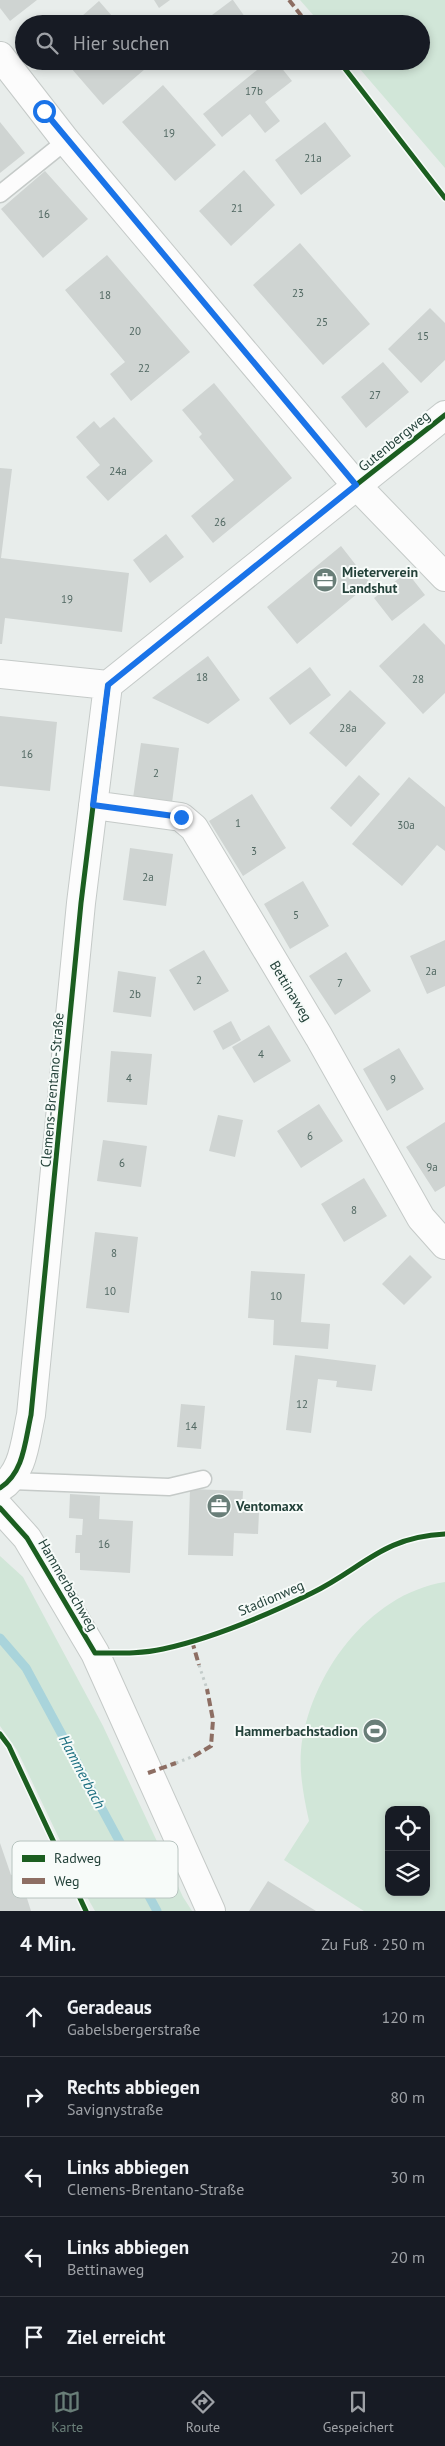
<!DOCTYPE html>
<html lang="de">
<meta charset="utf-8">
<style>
body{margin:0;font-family:"PT Sans",sans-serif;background:#242831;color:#f1f3f6}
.controls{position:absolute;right:15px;bottom:15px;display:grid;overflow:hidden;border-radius:10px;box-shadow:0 2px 8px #0003}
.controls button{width:45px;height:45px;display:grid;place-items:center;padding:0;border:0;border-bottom:1px solid #363941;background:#171b24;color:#f1f3f6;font:25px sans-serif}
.stop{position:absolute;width:15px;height:15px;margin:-11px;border:4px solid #1a73e8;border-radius:50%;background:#fff}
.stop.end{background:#1a73e8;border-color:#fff;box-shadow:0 1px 5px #0008}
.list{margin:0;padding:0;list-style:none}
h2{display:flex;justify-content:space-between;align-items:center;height:65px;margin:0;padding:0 20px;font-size:21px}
h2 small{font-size:16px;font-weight:400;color:#9ea1a6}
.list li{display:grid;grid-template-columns:32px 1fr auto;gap:15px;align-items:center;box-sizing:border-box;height:80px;padding:0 20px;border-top:1px solid #363941}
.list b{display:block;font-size:19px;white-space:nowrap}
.list p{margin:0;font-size:16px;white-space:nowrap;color:#9ea1a6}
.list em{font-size:16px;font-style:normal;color:#9ea1a6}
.icon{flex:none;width:28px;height:28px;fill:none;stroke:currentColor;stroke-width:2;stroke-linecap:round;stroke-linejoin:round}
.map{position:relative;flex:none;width:445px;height:1911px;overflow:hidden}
.search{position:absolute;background:#171b24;box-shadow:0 2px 8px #0003;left:15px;right:15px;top:15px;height:55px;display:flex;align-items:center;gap:12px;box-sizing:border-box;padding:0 18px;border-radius:28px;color:#9ea1a6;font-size:19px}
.sheet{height:465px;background:#171b24}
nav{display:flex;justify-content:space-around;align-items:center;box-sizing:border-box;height:70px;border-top:1px solid #363941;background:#171b24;font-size:14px;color:#9ea1a6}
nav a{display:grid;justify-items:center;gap:2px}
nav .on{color:#697e78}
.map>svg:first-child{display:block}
</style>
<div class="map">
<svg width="445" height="1911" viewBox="0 0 445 1911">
<rect width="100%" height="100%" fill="#e8edeb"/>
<!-- green -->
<path fill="#d1e6d8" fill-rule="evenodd" d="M300,0H445V168L353,61H421V24H321Z
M0,1556L23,1577L103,1726L183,1897L192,1911H95L87,1897L17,1750L0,1726Z
M445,1582V1911H364L284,1860L309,1821C304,1798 299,1773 301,1750C309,1676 368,1594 445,1582ZM389,1810H426V1892H389Z"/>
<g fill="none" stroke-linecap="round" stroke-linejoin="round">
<!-- stream -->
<path stroke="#a9d4db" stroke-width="9" d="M0,1638L26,1668L157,1911"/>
</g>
<!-- building -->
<path fill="#cfd4d2" d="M0,0H37L10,21L0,8Z
M154,0H170L159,8Z
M233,0L250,24H200L232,0Z
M99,1L119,24H73Z
M65,61H150L152,63L103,105Z
M224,61H241L230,70Z
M268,61H276L292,81L265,102L280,121L265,133L250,114L222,137L203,114Z
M163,85L216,145L175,181L122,122Z
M0,122L25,153L0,173Z
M325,122L351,156L301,195L275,160Z
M244,170L275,205L231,246L199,211Z
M45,171L88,219L43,258L1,209Z
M300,243L370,324L323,365L253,285Z
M107,255L190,352L131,401L110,374L125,362L65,290Z
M430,308L445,323V360L421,383L388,349Z
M383,362L409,392L366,428L341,397Z
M214,383L292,478L213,543L191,516L234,480L199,437L202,434L182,410Z
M114,417L153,461L108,501L86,477L100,465L76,437L94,421L100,428Z
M0,468L12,469L1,558L129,573L122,632L5,618L2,644H0Z
M166,534L184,557L150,583L133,560Z
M341,546L370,583L297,644L267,607Z
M407,572L425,595L392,621L374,598Z
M424,623L445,645V693L423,714L379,666Z
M208,656L240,700L208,724L152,698Z
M310,667L331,695L290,725L269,698Z
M350,690L386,723L346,767L309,733Z
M0,716L57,722L50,791L0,786Z
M141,743L179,748L172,803L133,798Z
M359,775L380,794L351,827L330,808Z
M409,777L445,807V851L437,845L402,886L352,844Z
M252,794L286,848L243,876L209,821Z
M130,848L173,854L166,906L123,900Z
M303,881L329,926L290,949L264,904Z
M445,940V986L427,994L410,956Z
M204,950L229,991L194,1011L169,970Z
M346,952L371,991L335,1015L309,976Z
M118,971L156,977L151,1017L113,1012Z
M231,1021L241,1040L223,1050L213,1031Z
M269,1025L291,1061L254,1083L232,1047Z
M399,1048L424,1089L387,1111L363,1069Z
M111,1051L152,1054L147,1105L107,1102Z
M319,1104L343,1141L301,1168L277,1131Z
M218,1115L243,1120L235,1157L209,1151Z
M445,1122V1186L435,1192L406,1147Z
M103,1140L147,1146L141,1187L97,1181Z
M364,1178L387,1216L344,1242L321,1204Z
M95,1232L138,1237L129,1313L86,1308Z
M410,1255L432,1277L404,1305L382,1284Z
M251,1271L305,1274L301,1322L330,1324L328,1349L273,1345L274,1320L248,1318Z
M295,1355L376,1365L372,1391L336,1387L337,1381L318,1379L311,1433L286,1430Z
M181,1404L205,1406L201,1449L177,1447Z
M190,1489L243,1491L242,1511L259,1512L258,1534L234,1533L233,1556L188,1555Z
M70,1494L100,1496L99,1519L133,1521L130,1573L80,1570V1553H75L76,1535H82L83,1519L69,1518Z
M0,1843L11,1875L19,1873L31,1911H0Z
M268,1881L316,1911H249Z"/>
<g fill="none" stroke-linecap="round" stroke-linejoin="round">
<defs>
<path id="service" d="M0,194L66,141
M12,1481L169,1487L203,1479"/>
<path id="minor" d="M0,56L66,141L356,485L445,577
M0,674L108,685L445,415
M93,805L181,817L194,828L319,1037L421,1218L445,1245
M0,1488C24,1473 25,1441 31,1415L81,903L108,685
M0,1508L27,1538L95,1653L211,1911"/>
</defs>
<!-- service casing -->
<use href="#service" stroke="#c5cac8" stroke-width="19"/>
<!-- minor casing -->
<use href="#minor" stroke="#c5cac8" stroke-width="30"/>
<!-- path -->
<path stroke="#c3ccca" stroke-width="3" stroke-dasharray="2.5 4" stroke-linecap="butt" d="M199,1665L207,1689
M176,1763L194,1756"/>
<!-- service -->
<use href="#service" stroke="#fcfcfc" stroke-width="16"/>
<!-- minor -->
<use href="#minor" stroke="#fcfcfc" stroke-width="28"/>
<!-- quiet -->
<path stroke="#8d6e63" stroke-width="4" stroke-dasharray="8 4" stroke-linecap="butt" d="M289,0L308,24
M192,1641L199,1665
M194,1756L211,1746L213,1720L207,1689
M148,1773L176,1763"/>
<defs>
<path id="cycleway" d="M339,61L445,198
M356,485L445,415
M0,1488C24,1473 25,1441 31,1415L81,903L108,685
M0,1508L27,1538L95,1653C117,1653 141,1654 163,1649C214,1638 265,1616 312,1593C363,1568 382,1537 445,1534
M0,1734L9,1746L86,1911"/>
</defs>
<!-- cycleway casing -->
<use href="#cycleway" stroke="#f7fbf9" stroke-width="8"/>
<!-- cycleway -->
<use href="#cycleway" stroke="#1b5e20" stroke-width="5"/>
</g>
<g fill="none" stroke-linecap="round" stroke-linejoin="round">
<!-- route -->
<path stroke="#1a73e8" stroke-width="6" d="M44,111L356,485L108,685L93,805L181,817"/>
</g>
<!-- icons -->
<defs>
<symbol id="office-disc" viewBox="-11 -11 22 22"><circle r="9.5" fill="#697e78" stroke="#f7fbf9"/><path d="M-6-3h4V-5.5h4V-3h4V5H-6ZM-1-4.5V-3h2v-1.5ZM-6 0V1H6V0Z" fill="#fff"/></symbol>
<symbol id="stadium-disc" viewBox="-11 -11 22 22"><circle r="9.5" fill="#697e78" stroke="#f7fbf9"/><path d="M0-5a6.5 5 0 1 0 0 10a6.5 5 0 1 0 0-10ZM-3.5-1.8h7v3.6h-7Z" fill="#fff"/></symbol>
</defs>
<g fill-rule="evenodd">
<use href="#office-disc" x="311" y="566" width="28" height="28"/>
<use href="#office-disc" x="205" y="1492" width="28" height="28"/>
<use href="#stadium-disc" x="361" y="1717" width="28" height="28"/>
</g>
<g text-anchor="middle" stroke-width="4" stroke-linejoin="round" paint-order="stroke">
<!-- number labels -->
<g font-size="11" fill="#506761">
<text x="254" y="95">17b</text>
<text x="169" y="137">19</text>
<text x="313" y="162">21a</text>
<text x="237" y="212">21</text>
<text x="44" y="218">16</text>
<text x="298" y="297">23</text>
<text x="105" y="299">18</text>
<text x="322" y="326">25</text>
<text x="135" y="335">20</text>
<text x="423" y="340">15</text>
<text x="144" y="372">22</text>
<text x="375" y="399">27</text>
<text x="118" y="475">24a</text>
<text x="220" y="526">26</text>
<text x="67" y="603">19</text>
<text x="202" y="681">18</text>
<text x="418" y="683">28</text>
<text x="348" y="732">28a</text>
<text x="27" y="758">16</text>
<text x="156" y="777">2</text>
<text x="238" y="827">1</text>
<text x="406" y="829">30a</text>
<text x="254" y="855">3</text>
<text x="148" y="881">2a</text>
<text x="296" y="919">5</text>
<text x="431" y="975">2a</text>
<text x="199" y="984">2</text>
<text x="340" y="987">7</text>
<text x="135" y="998">2b</text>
<text x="261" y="1058">4</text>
<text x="129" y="1082">4</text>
<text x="393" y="1083">9</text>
<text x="310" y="1140">6</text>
<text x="122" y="1167">6</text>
<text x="432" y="1171">9a</text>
<text x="354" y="1214">8</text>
<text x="114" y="1257">8</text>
<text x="110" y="1295">10</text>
<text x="276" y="1300">10</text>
<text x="302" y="1408">12</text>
<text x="191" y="1430">14</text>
<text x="104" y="1548">16</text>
</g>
<!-- street labels -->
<g font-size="14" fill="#24423a" stroke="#f7fbf9">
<text transform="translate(394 441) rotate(-39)" y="5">Gutenbergweg</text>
<text transform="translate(291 991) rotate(59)" y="5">Bettinaweg</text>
<text transform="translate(52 1090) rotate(-85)" y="5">Clemens-Brentano-Straße</text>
<text transform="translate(68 1585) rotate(60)" y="5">Hammerbachweg</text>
<text transform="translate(271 1598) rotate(-23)" y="5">Stadionweg</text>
</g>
<!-- poi labels -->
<g font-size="14" font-weight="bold" fill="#24423a" stroke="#f7fbf9" text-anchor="start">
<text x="342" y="577">Mieterverein<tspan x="342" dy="16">Landshut</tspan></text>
<text x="236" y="1511">Ventomaxx</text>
<text x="358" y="1736" text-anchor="end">Hammerbachstadion</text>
</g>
<!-- water labels -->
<g font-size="15" font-style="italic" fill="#1c6f80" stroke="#f7fbf9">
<text transform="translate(82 1772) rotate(62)" y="5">Hammerbach</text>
</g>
</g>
<!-- legend -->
<rect x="12" y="1841" width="166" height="57" rx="8" fill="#f7fbf9" stroke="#b8c4c0" stroke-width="1"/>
<rect x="22" y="1855" width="23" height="7" fill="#1b5e20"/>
<rect x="22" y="1878" width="23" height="6" fill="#8d6e63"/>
<g font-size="14" fill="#24423a">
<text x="54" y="1863">Radweg</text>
<text x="54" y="1886">Weg</text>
</g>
</svg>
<div class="controls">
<button><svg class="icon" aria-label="locate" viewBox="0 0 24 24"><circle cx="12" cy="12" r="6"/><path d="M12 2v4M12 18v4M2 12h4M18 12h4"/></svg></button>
<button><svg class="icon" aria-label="layers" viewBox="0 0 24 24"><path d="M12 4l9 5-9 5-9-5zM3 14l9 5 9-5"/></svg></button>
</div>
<div class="stop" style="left:44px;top:111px"></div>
<div class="stop end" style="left:181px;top:817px"></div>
<div class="search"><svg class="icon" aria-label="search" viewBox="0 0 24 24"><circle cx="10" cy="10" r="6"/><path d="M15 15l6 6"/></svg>Hier suchen</div>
</div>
<section class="sheet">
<h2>4 Min.<small>Zu Fuß · 250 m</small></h2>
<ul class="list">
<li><svg class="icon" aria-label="ahead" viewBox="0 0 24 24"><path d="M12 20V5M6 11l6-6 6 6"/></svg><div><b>Geradeaus</b><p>Gabelsbergerstraße</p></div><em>120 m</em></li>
<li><svg class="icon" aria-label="right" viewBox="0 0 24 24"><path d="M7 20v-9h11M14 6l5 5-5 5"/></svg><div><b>Rechts abbiegen</b><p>Savignystraße</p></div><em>80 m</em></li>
<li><svg class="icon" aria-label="left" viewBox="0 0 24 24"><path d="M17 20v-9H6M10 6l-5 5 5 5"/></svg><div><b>Links abbiegen</b><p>Clemens-Brentano-Straße</p></div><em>30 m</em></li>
<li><svg class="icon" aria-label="left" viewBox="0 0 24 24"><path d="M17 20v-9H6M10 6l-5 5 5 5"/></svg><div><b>Links abbiegen</b><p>Bettinaweg</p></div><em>20 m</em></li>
<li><svg class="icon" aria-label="arrive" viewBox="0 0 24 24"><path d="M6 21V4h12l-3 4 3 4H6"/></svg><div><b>Ziel erreicht</b></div></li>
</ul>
</section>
<nav>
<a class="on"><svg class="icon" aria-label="map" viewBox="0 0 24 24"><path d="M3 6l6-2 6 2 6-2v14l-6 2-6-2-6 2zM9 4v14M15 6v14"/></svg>Karte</a>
<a><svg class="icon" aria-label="directions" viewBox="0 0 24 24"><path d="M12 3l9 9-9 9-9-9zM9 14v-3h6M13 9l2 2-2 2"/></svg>Route</a>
<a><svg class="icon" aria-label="saved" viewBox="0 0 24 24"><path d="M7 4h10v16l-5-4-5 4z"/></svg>Gespeichert</a>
</nav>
